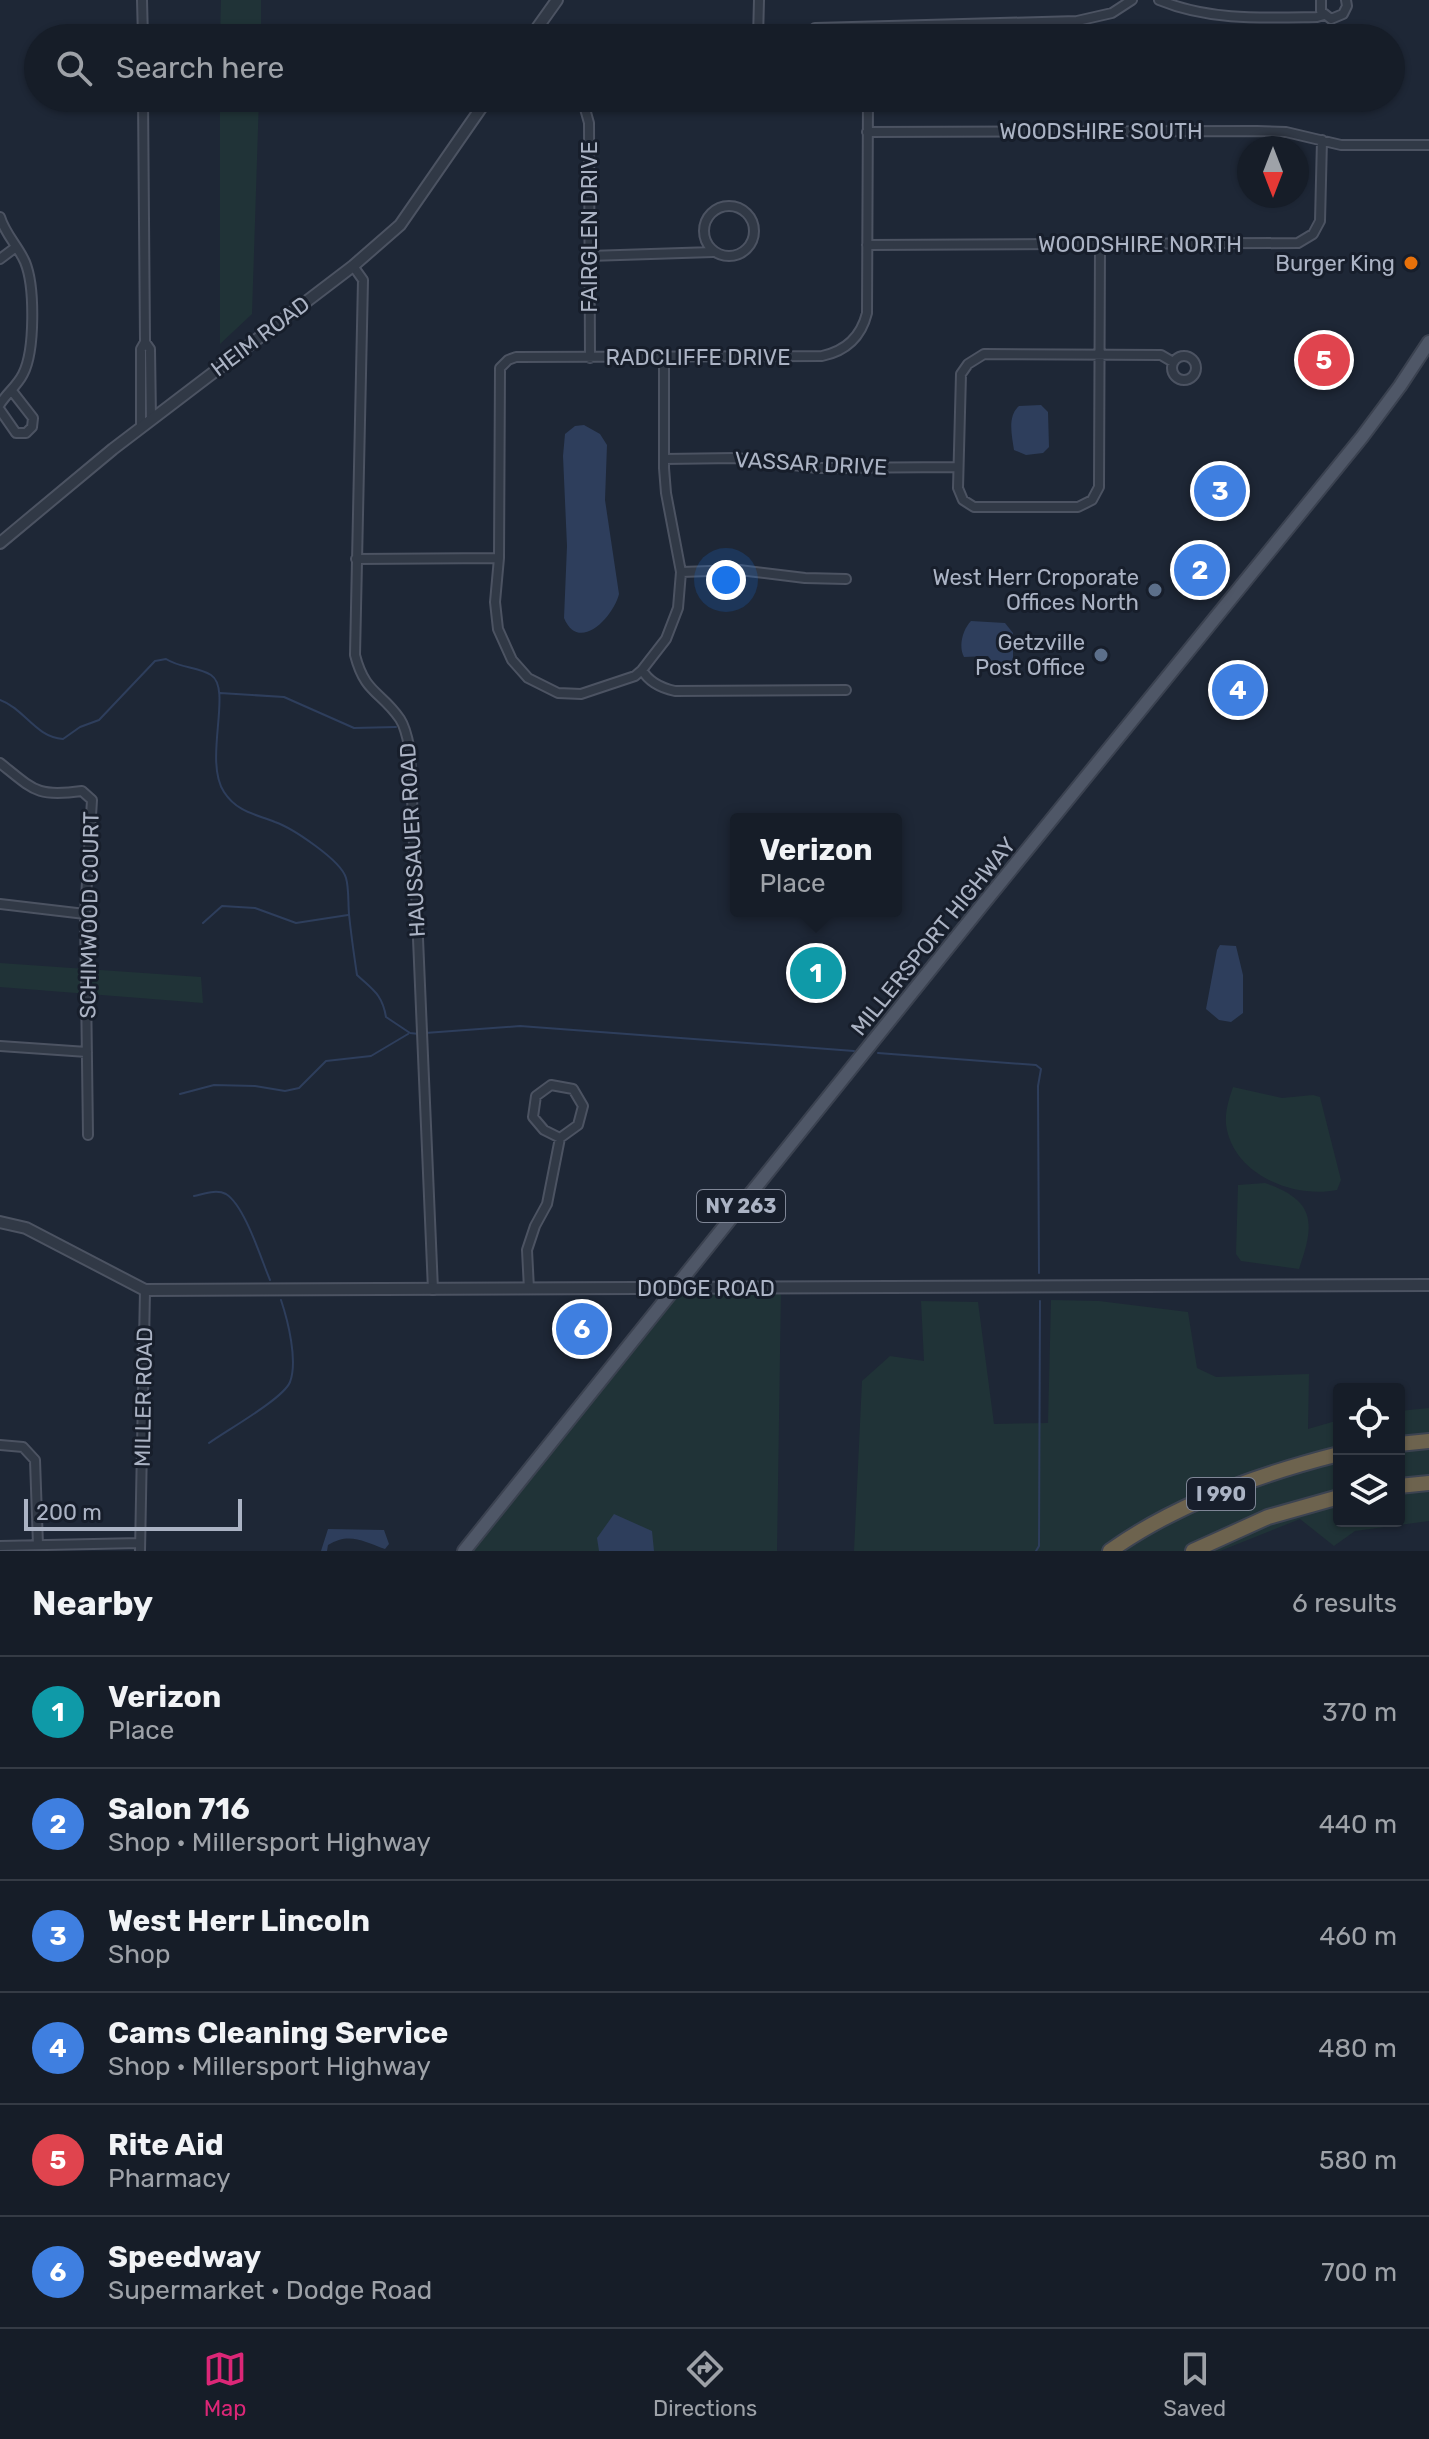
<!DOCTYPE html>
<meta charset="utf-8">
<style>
body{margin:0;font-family:Rubik,sans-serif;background:#232a34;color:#f1f3f6}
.controls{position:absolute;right:24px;bottom:24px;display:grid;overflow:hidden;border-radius:8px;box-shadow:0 2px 6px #0004}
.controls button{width:72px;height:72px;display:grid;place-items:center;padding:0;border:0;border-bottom:2px solid #353b45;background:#161d28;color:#f1f3f6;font:40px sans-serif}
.compass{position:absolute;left:1237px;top:136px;width:72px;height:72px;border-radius:50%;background:#161d28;box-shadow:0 2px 6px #0004;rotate:180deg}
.scale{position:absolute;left:24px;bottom:20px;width:218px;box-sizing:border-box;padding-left:8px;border:4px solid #abb3c4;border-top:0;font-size:22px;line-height:28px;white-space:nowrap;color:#abb3c4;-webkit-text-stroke:6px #171e2b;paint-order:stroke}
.you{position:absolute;left:726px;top:580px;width:28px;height:28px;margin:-20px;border:6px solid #fff;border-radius:50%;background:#1a73e8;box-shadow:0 0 0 12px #1a73e833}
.badge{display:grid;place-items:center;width:52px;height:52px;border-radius:50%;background:#db2777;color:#fff;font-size:26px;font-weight:700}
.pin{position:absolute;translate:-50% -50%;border:4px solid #fff;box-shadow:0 2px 8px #0006}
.popup{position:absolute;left:730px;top:813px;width:172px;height:104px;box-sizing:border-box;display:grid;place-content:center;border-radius:8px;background:#161d28;filter:drop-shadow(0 2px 6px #0005);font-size:26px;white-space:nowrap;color:#9ea2a8}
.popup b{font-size:30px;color:#f1f3f6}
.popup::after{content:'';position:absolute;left:50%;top:100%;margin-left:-16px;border:16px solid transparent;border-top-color:#161d28}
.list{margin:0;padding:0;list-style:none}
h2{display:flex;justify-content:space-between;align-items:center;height:104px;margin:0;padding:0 32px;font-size:34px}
h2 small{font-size:26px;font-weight:400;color:#9ea2a8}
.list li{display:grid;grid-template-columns:52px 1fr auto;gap:24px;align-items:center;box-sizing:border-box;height:112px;padding:0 32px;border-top:2px solid #353b45}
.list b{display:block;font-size:30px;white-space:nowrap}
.list p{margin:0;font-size:26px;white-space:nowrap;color:#9ea2a8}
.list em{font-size:26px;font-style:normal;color:#9ea2a8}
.icon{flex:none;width:44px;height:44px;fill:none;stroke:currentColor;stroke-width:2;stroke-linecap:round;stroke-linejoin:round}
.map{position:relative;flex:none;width:1429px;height:1551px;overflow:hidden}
.search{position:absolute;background:#161d28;box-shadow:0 2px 6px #0004;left:24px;right:24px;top:24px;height:88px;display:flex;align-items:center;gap:20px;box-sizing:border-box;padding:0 28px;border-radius:44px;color:#9ea2a8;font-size:30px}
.sheet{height:776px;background:#161d28}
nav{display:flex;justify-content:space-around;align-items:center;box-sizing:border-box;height:112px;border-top:2px solid #353b45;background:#161d28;font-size:22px;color:#9ea2a8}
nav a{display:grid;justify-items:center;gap:4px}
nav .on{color:#db2777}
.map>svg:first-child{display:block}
</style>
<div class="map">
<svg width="1429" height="1551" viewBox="0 0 1429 1551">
<rect width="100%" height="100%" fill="#1e2736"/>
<!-- green -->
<path fill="#203337" d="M221,0H261V38H220Z
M220,98H259L252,314L220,344Z
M0,963L201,977L203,1003L0,987Z
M1233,1087L1282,1098L1313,1095L1320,1097L1341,1180L1337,1190C1293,1199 1232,1174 1226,1124C1225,1111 1229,1099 1233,1087Z
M1265,1183C1316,1201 1315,1223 1299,1269L1241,1261L1236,1254L1238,1185Z
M781,1288L777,1551H464L674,1289Z
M1051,1300L1099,1301L1188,1312L1197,1368L1216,1377L1309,1374L1308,1429L1339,1420V1521H1399V1411L1429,1408V1521L1355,1531L1334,1546L1300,1519L1220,1551H854L862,1381L890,1356L924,1361L921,1301L978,1302L994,1424L1048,1423Z"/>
<!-- water -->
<path fill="#2e3e5c" d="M1041,405L1048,412L1049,447L1043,453L1026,455L1014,450C1012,436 1007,416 1019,406Z
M584,425L600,434L607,445L605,500L619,594C614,616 579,654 564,618L567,546L563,456L565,434L575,426Z
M971,621L1005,623L1013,633V665L1007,673H1001L988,656L964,657C958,646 963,629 971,621Z
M1220,945L1236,946L1243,975V1013L1231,1022L1219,1020L1206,1009L1217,950Z
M614,1514L652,1531L654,1551H599L597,1538Z
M328,1529L384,1530L389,1544L385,1549C363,1541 349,1532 328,1545L327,1551H321Z"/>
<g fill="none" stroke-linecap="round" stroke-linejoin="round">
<!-- stream -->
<path stroke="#2e3e5c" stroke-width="2" d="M220,693L284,697L354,728L396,727
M0,700C25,709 35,737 63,739L80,727L99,720L155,661L166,659C180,668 198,667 211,675C233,689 203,760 224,792C237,812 255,814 275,822C292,828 341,860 346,878C349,888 348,903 349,914C351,934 354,955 357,975C373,990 382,994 386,1017L410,1033L419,1034
M203,923L222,906L255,908L296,923L348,915
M425,1033L520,1026L854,1051
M878,1053L1036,1065L1041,1069L1038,1086L1039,1273
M180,1094L214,1085L255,1086L285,1091L299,1088L326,1061L371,1056L408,1034
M194,1196C204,1194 216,1189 226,1194C245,1206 261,1259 270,1280
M209,1443C227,1430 283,1399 290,1382C298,1361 288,1321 281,1300
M1036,1551L1039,1546L1040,1301"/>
<defs>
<path id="minor" d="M142,0L143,38
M1159,0C1210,21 1263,18 1317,17L1324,15
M1321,0V11L1331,19L1343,14L1347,6L1346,0
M815,28L1077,21L1112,13L1132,0
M758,38L759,0
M582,98L589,123L590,358
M585,105L641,99L742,98
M867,132L1257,131L1286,132L1341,145H1429
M704 231a25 25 0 1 1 50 0a25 25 0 1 1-50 0Z
M0,217C5,234 18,246 25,262C35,286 35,351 23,374C17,386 7,393 0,404
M1100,244L1099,487L1092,500L1078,507H974L963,500L958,488L961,374L968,364L984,354L1161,355L1173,362
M867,245L1298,243L1313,234L1320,221L1322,140
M589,256L713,252
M0,259L16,247
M353,266L363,280L355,655C365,694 381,691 400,719C406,728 408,741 410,751L433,1290
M145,342L150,349L151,419
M1172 368a12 12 0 1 1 24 0a12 12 0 1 1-24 0Z
M664,359V468L666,493L681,572L678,608L666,639L642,670L635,676L581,694L558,693L528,678L512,660L498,629L495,602L499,558L500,368L508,360L516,357L822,356C846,351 861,337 867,313L868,98
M0,410L16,433H26L32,427L33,418L12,391
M141,428V349L145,342L143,98
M664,459L736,458L817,468L958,467
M356,559L499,558
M681,572L739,570L805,578L846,579
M642,670C649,682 661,688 675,691L846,690
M0,763C35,791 37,797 82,791L92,800L85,914L88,1135
M0,904L85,914
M0,1046L87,1052
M529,1289L527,1250L535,1226L547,1204L560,1138L578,1125L583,1106L573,1089L551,1085L536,1096L533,1117L544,1130L560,1138
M0,1445L23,1447L35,1460L38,1545
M0,1546L140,1543
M140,1551L145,1290"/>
<path id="tertiary" d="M530,38L557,0
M0,543L113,449L353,266L400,225L488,98
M0,1222L26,1228L145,1290L1429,1285"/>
<path id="primary" d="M464,1551L983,904L1362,437L1400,386L1429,342"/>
<path id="motorway" d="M1399,1444L1429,1441
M1399,1486L1429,1483
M1110,1551C1177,1503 1260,1474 1339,1454
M1193,1551L1268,1517L1339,1497"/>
</defs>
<!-- minor casing -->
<use href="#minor" stroke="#4c5362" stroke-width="12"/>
<!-- tertiary casing -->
<use href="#tertiary" stroke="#4c5362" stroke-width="14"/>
<!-- primary casing -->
<use href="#primary" stroke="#3b4250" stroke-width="16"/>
<!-- motorway casing -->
<use href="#motorway" stroke="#3c4351" stroke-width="18"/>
<!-- minor -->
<use href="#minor" stroke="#313946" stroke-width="8"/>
<!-- tertiary -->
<use href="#tertiary" stroke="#313946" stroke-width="10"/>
<!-- primary -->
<use href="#primary" stroke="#4f5767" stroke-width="12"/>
<!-- motorway -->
<use href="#motorway" stroke="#6d634e" stroke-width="14"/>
</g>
<!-- markers -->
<circle fill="#e8710a" stroke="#171e2b" stroke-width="3" cx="1411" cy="263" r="8"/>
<g fill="#5c6f8a" stroke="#171e2b" stroke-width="3">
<circle cx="1155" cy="590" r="8"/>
<circle cx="1101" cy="655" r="8"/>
</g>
<g text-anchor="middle" stroke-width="6" stroke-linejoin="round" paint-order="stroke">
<!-- shield labels -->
<g fill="#171e2b" stroke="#7f8696" stroke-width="2">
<rect x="697" y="1190" width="88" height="32" rx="6"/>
<rect x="1187" y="1478" width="68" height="32" rx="6"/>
</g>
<g font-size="20" font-weight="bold" fill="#abb3c4">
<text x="741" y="1213">NY 263</text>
<text x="1221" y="1501">I 990</text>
</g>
<!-- street labels -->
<g font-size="22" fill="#abb3c4" stroke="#171e2b">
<text x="1101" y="139">WOODSHIRE SOUTH</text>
<text transform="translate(589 227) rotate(-90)" y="8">FAIRGLEN DRIVE</text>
<text x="1140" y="252">WOODSHIRE NORTH</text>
<text transform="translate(260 336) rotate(-37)" y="8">HEIM ROAD</text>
<text x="698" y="365">RADCLIFFE DRIVE</text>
<text transform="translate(811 463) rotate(3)" y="8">VASSAR DRIVE</text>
<text transform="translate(412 840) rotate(-93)" y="8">HAUSSAUER ROAD</text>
<text transform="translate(89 915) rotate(-89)" y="8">SCHIMWOOD COURT</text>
<text transform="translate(933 936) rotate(-51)" y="8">MILLERSPORT HIGHWAY</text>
<text x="706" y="1296">DODGE ROAD</text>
<text transform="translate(143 1397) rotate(-89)" y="8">MILLER ROAD</text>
</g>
<!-- poi labels -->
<g font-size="22" fill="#abb3c4" stroke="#171e2b" text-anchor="end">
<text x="1395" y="271">Burger King</text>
<text x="1139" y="585">West Herr Croporate<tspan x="1139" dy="25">Offices North</tspan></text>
<text x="1085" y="650">Getzville<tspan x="1085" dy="25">Post Office</tspan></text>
</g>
</g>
</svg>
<div class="controls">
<button><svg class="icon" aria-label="locate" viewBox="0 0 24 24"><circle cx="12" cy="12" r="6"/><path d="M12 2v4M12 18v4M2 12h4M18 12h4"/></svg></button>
<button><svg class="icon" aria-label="layers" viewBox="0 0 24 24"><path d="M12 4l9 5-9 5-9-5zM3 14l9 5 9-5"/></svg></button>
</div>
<svg class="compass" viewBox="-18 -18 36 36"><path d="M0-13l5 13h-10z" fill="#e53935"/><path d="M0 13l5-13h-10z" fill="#9ea2a8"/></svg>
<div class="scale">200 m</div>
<div class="you"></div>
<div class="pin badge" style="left:816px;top:973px;background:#0f9aa8">1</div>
<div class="popup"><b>Verizon</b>Place</div>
<div class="pin badge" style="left:1200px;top:570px;background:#3f7fe0">2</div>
<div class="pin badge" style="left:1220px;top:491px;background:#3f7fe0">3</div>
<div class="pin badge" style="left:1238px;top:690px;background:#3f7fe0">4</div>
<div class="pin badge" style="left:1324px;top:360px;background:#e0444e">5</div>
<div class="pin badge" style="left:582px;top:1329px;background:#3f7fe0">6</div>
<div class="search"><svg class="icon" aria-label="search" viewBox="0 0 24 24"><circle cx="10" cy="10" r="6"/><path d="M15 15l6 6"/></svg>Search here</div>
</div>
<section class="sheet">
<h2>Nearby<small>6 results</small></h2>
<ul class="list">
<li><span class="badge" style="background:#0f9aa8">1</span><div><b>Verizon</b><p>Place</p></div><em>370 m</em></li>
<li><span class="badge" style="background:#3f7fe0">2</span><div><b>Salon 716</b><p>Shop · Millersport Highway</p></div><em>440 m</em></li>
<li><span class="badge" style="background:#3f7fe0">3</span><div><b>West Herr Lincoln</b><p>Shop</p></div><em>460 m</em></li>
<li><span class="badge" style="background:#3f7fe0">4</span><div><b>Cams Cleaning Service</b><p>Shop · Millersport Highway</p></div><em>480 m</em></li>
<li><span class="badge" style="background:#e0444e">5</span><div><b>Rite Aid</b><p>Pharmacy</p></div><em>580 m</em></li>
<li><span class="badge" style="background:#3f7fe0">6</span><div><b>Speedway</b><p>Supermarket · Dodge Road</p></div><em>700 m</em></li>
</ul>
</section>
<nav>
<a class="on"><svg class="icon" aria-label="map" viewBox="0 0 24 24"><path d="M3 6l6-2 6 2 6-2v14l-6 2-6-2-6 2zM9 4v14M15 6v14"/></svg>Map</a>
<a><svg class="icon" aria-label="directions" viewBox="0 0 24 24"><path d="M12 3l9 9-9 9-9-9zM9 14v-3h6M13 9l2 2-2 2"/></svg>Directions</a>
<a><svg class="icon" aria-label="saved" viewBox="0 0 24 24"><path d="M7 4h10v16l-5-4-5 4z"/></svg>Saved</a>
</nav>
